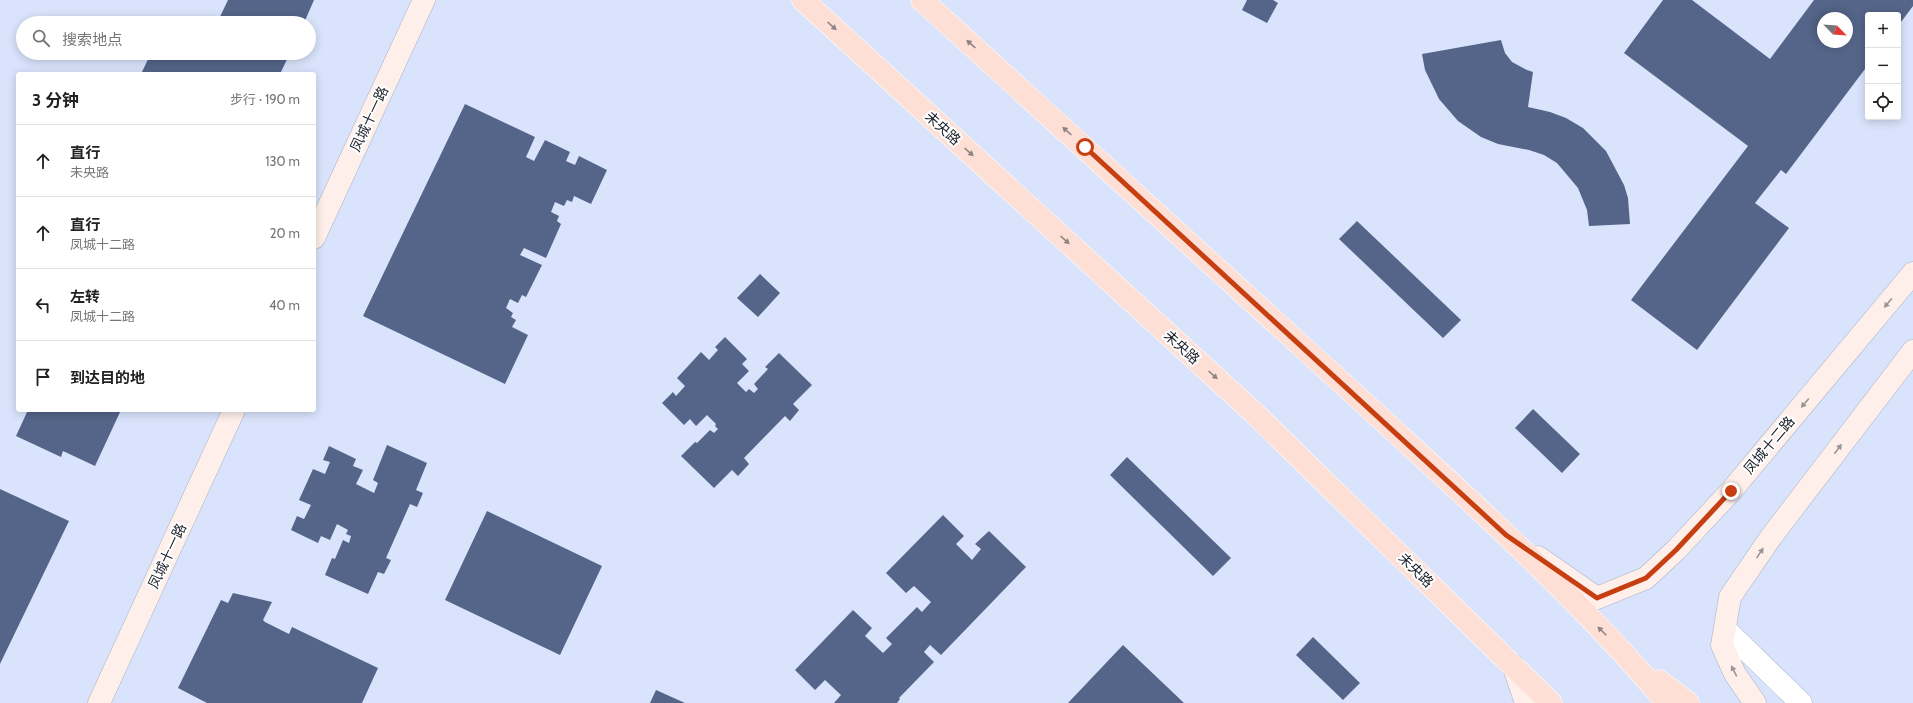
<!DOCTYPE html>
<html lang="zh">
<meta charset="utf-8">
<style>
body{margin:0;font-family:Cabin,"Noto Sans SC",sans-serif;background:#f2f2f2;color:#222}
.controls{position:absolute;right:12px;top:12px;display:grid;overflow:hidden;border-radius:4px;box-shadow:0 2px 10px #0003}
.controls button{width:36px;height:36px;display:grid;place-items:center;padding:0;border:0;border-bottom:1px solid #e0e0e0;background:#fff;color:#222;font:20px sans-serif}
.compass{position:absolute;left:1817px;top:12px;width:36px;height:36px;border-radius:50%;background:#fff;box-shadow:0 2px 10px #0003;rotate:115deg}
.stop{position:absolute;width:12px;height:12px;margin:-9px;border:3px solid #c73f10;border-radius:50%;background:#fff}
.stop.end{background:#c73f10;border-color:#fff;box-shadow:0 1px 4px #0008}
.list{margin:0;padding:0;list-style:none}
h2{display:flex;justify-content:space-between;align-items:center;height:52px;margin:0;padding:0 16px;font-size:17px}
h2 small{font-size:13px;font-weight:400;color:#767676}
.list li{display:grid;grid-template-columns:26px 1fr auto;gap:12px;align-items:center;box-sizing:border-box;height:72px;padding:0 16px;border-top:1px solid #e0e0e0}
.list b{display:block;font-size:15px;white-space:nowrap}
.list p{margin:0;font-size:13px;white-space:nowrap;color:#767676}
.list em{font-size:13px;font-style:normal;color:#767676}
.icon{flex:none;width:22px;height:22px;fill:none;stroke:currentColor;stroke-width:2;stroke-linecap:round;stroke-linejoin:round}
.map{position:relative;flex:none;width:1913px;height:703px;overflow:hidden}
.search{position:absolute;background:#fff;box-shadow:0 2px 10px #0003;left:16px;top:16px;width:300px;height:44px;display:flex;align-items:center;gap:10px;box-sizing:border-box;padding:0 14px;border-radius:22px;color:#767676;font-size:15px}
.panel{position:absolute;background:#fff;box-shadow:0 2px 10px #0003;left:16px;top:72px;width:300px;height:340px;border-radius:4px}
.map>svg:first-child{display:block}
</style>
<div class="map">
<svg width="1913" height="703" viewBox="0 0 1913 703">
<rect width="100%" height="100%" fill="#d9e4fc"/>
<!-- building -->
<path fill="#546589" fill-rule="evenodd" d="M228,0H314L304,23H217Z
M1247,0H1273L1278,3L1267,23L1242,10Z
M1663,0H1692L1770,59L1814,0H1913V6L1898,26V15H1868V65L1786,174L1781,170L1755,203L1789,228L1697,350L1631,300L1748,146L1624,53ZM1823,18H1847V42H1823Z
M1501,40L1505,53L1512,62L1527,70L1533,72L1528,107L1550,112L1566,118L1583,128L1606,151L1624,185L1628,198L1630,224L1589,226L1587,210L1578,188L1557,163L1544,155L1529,150L1498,144L1481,137L1458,121L1439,99L1425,70L1422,54Z
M151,53H201L207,55L208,53H290L280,74H141Z
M465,104L535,137L526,157L534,161L545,140L570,152L566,161L575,165L579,156L607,170L591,204L574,196L572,202L567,200L564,206L555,202L551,212L559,216L557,221L561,224L546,258L524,248L520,255L542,265L526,297L522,295L518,303L510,299L506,308L513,313L511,317L516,320L512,327L528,335L505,384L363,316Z
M1357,221L1461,320L1443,338L1339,239Z
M760,274L780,293L758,317L737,298Z
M725,337L747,359L742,364L749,371L737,383L746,392L749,389L754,393L758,389L754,384L768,369L765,367L779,353L812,385L793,404L799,410L790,421L785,416L744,458L749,464L738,476L732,470L714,488L681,456L695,442L697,443L710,430L714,433L718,429L715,426L716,424L707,415L696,426L690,419L684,425L662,403L673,392L676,396L685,386L677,378L701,352L709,360L718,350L715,347Z
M1533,409L1580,454L1562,473L1515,428Z
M28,410H121L95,466L63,451L61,457L16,436Z
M387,445L427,463L416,490L423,493L417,507L410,504L386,558L391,560L384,574L378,572L368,594L325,575L332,558L335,559L343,540L349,543L351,536L346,534L348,530L337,524L330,540L321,536L318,543L291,530L297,516L304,519L311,505L299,500L313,469L325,474L330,462L323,460L329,446L356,459L353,466L363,470L356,484L374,493L378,483L373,480Z
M1127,457L1231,558L1213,576L1110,475Z
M0,489L69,521L0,664Z
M487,511L602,566L560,655L445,600Z
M943,515L964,536L956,544L972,560L981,549L975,544L989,531L1026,567L941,655L930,645L924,652L934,662L899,698L900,699L897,703H834L841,695L825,680L815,690L795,670L853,610L872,628L865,636L883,653L892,644L886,638L917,607L922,612L931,602L914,586L906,593L886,573Z
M233,593L272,602L263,620L265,622L289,634L292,627L378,668L362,703H207L178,688L221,600L228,603Z
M1313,637L1360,683L1343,700L1296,655Z
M1123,645L1184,703H1068Z
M656,690L685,703H650Z"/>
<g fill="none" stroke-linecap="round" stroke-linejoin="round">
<defs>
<path id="street" d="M1725,629L1801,703"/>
<path id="secondary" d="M314,238L424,0
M1538,557L1597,598L1646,578L1676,550L1731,491L1913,273
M1513,665L1526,703
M99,703L234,410
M1755,703L1735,674L1722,645L1730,597L1771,537L1913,351"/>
<path id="primary" d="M803,0L1252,411L1551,703
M922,0C1066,130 1209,261 1352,392C1460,492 1572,590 1667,703
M1659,681L1688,703"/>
</defs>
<!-- street casing -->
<use href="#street" stroke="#a7b2c9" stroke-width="23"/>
<!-- secondary casing -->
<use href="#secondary" stroke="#a7b2c9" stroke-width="23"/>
<!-- primary casing -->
<use href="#primary" stroke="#fff" stroke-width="23"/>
<!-- street -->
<use href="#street" stroke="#fff" stroke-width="22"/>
<!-- secondary -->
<use href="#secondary" stroke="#feefea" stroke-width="22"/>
<!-- primary -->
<use href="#primary" stroke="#fddfd6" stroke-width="22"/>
</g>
<!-- one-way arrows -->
<defs><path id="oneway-solid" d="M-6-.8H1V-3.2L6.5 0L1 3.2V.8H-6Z"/></defs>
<g fill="#8e8282">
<use href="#oneway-solid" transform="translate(832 26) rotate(42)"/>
<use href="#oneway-solid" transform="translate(971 44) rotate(-138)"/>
<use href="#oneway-solid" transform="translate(1067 131) rotate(-138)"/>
<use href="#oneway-solid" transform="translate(969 152) rotate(42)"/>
<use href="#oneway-solid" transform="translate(1065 240) rotate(42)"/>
<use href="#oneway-solid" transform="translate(1213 375) rotate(42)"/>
<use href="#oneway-solid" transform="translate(1602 631) rotate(-135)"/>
</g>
<g fill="#9a9495">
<use href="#oneway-solid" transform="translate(1888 303) rotate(130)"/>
<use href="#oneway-solid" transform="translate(1805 403) rotate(130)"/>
<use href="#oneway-solid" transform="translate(1838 449) rotate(-53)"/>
<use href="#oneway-solid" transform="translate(1760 553) rotate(-56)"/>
<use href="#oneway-solid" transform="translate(1734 671) rotate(-117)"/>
</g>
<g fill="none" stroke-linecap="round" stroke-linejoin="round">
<!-- route -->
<path stroke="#c73f10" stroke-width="5" d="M1085,147L1506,535L1597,598L1646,578L1676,550L1731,491"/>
</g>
<g text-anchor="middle" stroke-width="4" stroke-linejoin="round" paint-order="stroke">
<!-- street labels -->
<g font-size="14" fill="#20242d" stroke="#fff">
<text transform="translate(369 119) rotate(-65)" y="5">凤城十一路</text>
<text transform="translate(943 128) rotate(42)" y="5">未央路</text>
<text transform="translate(1182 347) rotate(42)" y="5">未央路</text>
<text transform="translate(1769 445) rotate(-50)" y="5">凤城十二路</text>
<text transform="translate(167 556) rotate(-65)" y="5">凤城十一路</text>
<text transform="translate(1416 570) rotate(44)" y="5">未央路</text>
</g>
</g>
</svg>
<div class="controls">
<button>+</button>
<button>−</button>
<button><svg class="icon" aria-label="locate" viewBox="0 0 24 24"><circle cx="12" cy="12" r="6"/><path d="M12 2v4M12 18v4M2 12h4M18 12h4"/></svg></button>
</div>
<svg class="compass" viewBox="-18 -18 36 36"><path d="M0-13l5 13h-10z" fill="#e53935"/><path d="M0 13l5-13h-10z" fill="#767676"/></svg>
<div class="stop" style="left:1085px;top:147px"></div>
<div class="stop end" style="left:1731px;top:491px"></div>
<div class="search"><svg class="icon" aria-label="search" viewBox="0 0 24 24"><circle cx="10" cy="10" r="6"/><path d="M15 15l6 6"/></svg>搜索地点</div>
<section class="panel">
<h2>3 分钟<small>步行 · 190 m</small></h2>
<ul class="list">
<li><svg class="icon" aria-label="ahead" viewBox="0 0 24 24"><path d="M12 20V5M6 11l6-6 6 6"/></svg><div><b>直行</b><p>未央路</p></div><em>130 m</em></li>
<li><svg class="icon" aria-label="ahead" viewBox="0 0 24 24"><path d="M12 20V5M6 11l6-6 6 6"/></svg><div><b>直行</b><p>凤城十二路</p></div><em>20 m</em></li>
<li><svg class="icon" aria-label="left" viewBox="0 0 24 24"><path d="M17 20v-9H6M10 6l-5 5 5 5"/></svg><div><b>左转</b><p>凤城十二路</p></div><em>40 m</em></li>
<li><svg class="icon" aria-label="arrive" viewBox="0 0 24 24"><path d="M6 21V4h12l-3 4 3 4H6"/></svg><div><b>到达目的地</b></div></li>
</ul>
</section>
</div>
